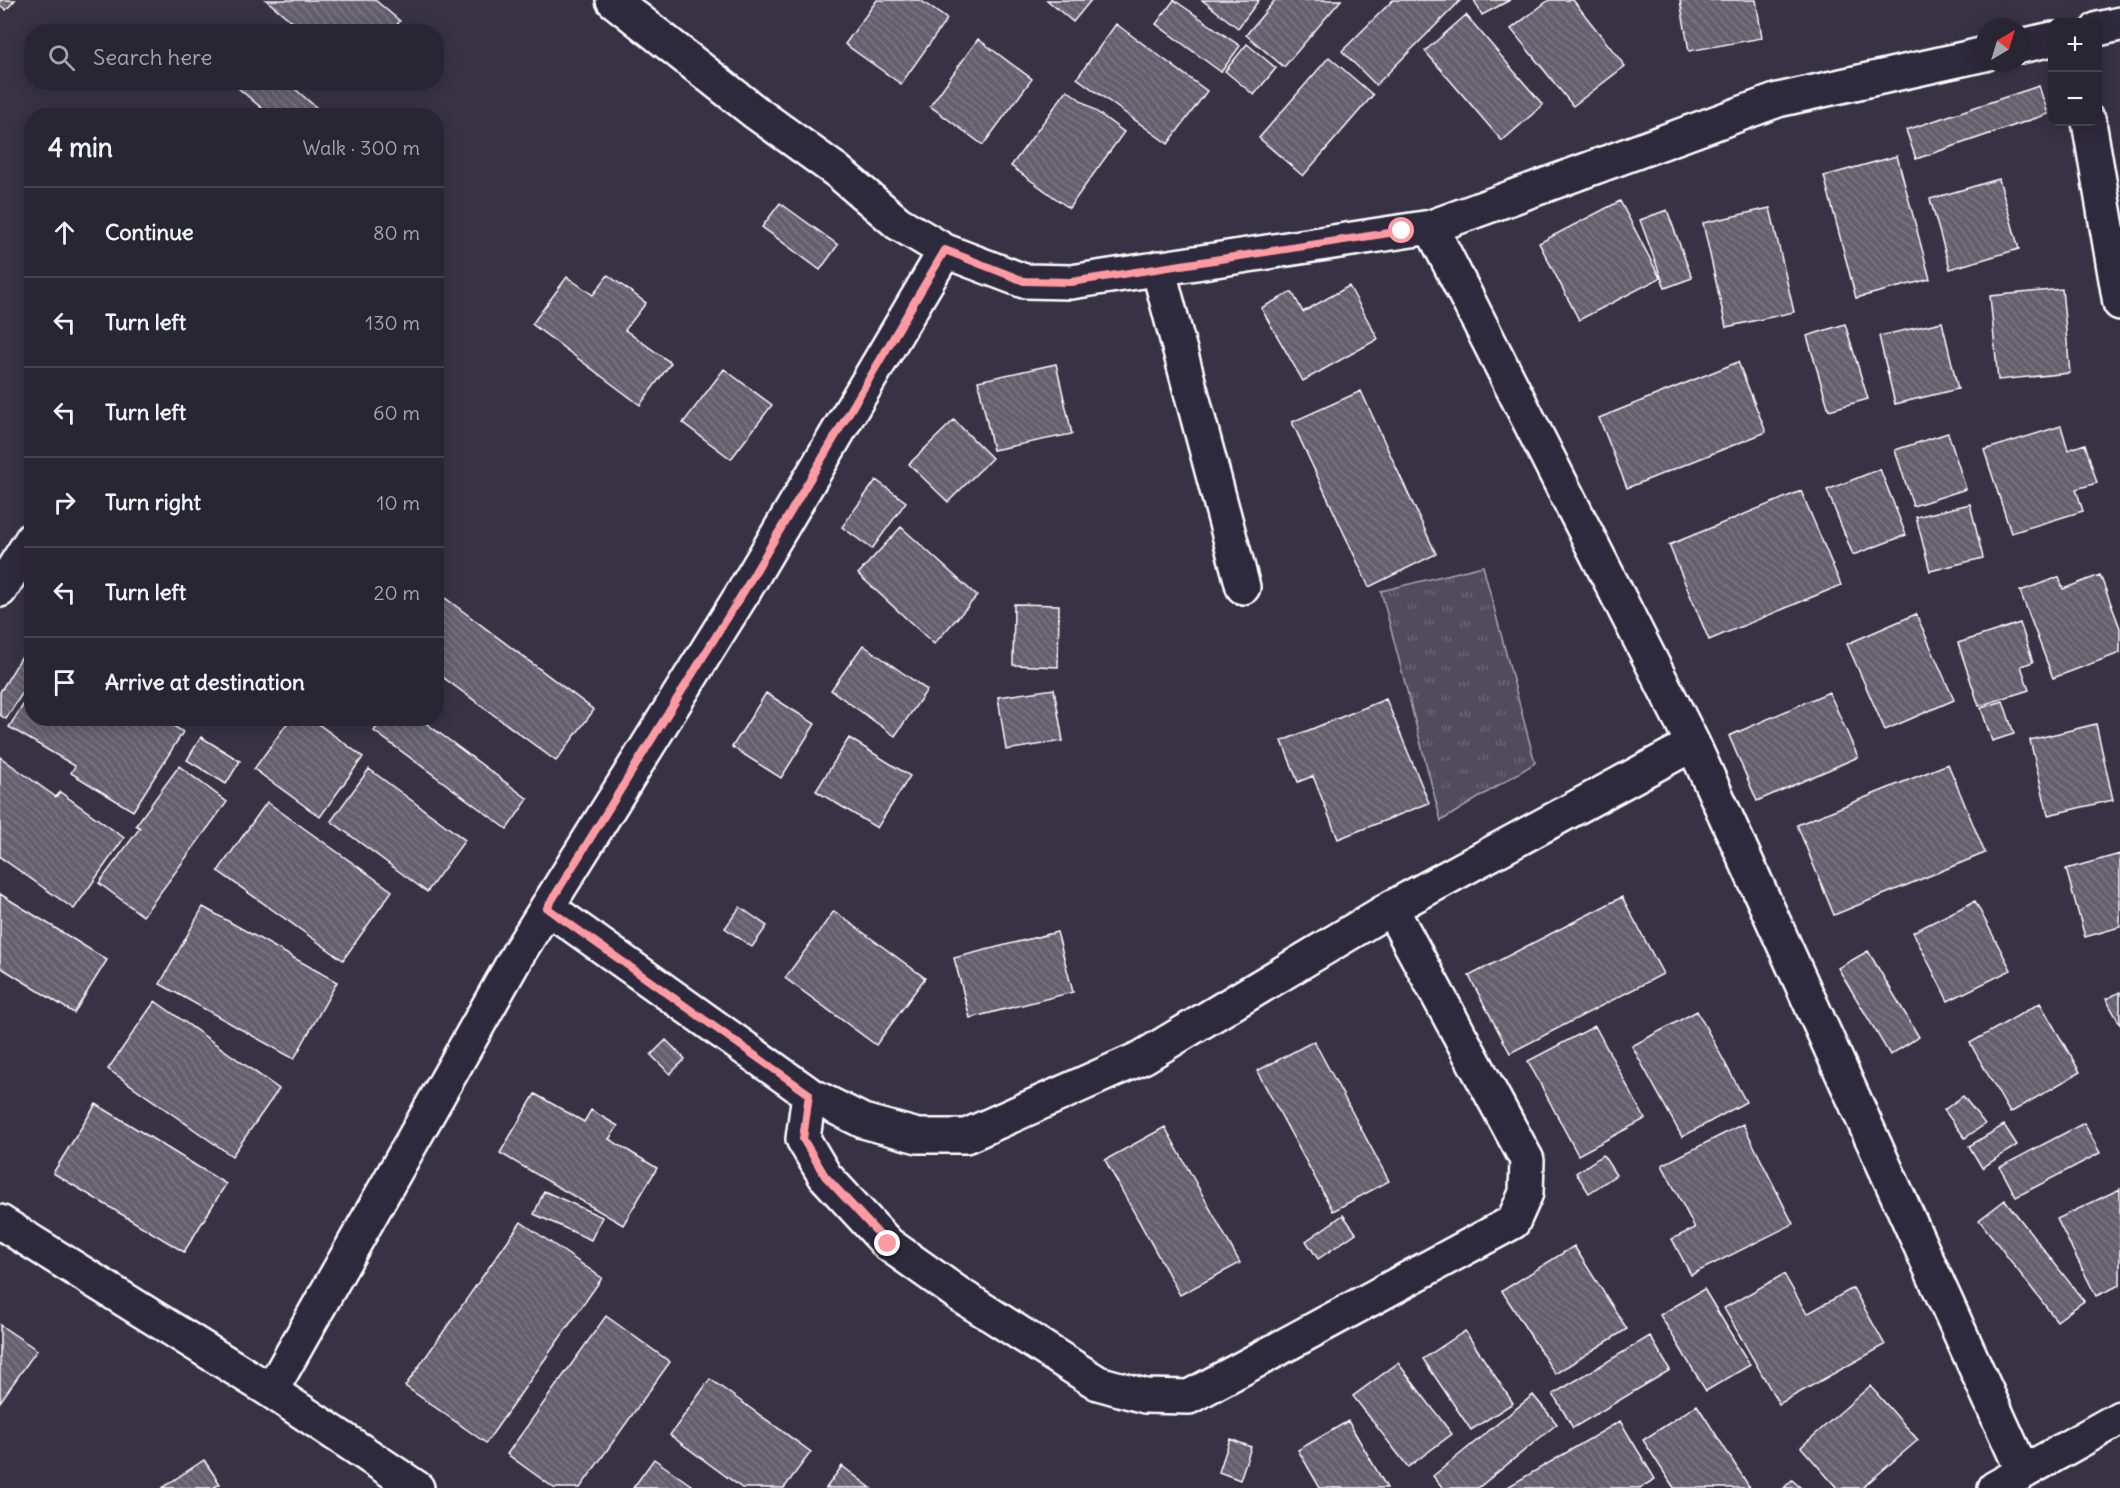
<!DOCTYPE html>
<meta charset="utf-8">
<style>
body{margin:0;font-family:Delius,sans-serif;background:#353240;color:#f1f3f6}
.controls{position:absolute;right:18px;top:18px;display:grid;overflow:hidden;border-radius:12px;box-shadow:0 3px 15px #0003}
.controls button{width:54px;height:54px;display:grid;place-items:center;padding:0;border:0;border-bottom:2px solid #45434f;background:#292634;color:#f1f3f6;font:30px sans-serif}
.compass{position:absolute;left:1976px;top:18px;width:54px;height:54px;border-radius:50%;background:#292634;box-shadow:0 3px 15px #0003;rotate:38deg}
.stop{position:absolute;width:18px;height:18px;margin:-14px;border:4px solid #ff9aa2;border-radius:50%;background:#fff}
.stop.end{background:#ff9aa2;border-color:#fff;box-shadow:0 2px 6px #0008}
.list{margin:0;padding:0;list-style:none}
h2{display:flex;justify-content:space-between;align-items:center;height:78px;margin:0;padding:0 24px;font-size:26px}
h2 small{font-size:20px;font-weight:400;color:#a5a5ac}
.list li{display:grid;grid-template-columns:39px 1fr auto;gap:18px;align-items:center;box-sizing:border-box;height:90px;padding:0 24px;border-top:2px solid #45434f}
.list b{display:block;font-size:22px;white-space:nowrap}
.list em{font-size:20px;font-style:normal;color:#a5a5ac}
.icon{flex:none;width:33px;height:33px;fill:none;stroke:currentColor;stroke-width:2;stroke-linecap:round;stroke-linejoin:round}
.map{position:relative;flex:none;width:2120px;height:1488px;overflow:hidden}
.search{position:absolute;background:#292634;box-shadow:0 3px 15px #0003;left:24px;top:24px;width:420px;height:66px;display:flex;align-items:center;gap:15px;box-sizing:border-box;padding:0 21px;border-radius:24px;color:#a5a5ac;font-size:22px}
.panel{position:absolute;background:#292634;box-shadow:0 3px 15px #0003;left:24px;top:108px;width:420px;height:618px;border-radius:24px}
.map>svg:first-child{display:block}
</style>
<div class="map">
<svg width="2120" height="1488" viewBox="0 0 2120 1488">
<defs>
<pattern id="grass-tufts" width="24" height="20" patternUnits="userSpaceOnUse" patternTransform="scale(1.5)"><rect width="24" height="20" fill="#514c5c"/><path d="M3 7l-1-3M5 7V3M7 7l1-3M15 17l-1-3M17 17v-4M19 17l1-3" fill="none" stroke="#6b6774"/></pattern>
<pattern id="building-back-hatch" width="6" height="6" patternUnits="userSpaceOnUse" patternTransform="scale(1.5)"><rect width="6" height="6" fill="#635f6d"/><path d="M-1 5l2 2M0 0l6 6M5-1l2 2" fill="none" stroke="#7a7783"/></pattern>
</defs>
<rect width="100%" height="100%" fill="#373345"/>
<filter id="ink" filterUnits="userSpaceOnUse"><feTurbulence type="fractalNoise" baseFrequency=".0167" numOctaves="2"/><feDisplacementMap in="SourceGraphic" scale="12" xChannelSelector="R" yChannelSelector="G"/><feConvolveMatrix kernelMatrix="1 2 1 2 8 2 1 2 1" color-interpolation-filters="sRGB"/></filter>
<g filter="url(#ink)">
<!-- grass -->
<path fill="url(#grass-tufts)" stroke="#a8a6ae" stroke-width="1.5" d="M1483,566L1535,763L1441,821L1381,591Z"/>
<!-- building -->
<path fill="url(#building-back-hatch)" stroke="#fff" stroke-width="1.5" d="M0,0H15L6,10L0,5Z
M266,0H375L400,21L391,32H305Z
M877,0H920L947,19L901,84L845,44Z
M1047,0H1091L1073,22Z
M1174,0L1240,46L1221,72L1156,24Z
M1202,0H1259L1238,28Z
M1275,0H1341L1284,67L1246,35Z
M1393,0H1461L1376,85L1342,51Z
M1474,0H1510L1482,15Z
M1549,0H1573L1625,66L1573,106L1511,29Z
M1680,0H1756L1762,38L1689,51Z
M1466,15L1543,105L1502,141L1425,51Z
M1116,24L1207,91L1168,144L1077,78Z
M978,39L1032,79L983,145L930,106Z
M1247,44L1276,68L1254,95L1225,71Z
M1329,57L1373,95L1303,176L1259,138Z
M231,82H287L326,116H271Z
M2039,86L2048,114L1916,159L1906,130Z
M1067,90L1124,132L1069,208L1011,166Z
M1897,156L1930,279L1856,298L1824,176Z
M1999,179L2019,249L1950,269L1930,199Z
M1620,201L1660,278L1579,320L1539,243Z
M780,203L838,245L820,270L762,227Z
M1770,208L1794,312L1726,327L1703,223Z
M1667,210L1692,278L1665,288L1640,220Z
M608,275L646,303L625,330L671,363L640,405L532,324L567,277L593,295Z
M1349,286L1378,339L1303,381L1261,308L1292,292L1303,312Z
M2062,289L2070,373L1998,380L1990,296Z
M1942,322L1958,389L1895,404L1879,336Z
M1845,324L1868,399L1829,410L1807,336Z
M1738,362L1766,432L1627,488L1599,418Z
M1056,364L1072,434L993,450L978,381Z
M724,369L772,405L731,459L683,423Z
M1361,391L1436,554L1369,587L1292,422Z
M954,420L992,458L948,502L909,464Z
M2061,426L2068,450L2085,444L2097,483L2076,489L2083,511L2011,533L1984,450Z
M1948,433L1966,489L1913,506L1895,450Z
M1880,469L1906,535L1853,555L1827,490Z
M876,480L906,502L872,549L842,527Z
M1801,491L1841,585L1709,640L1669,545Z
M1970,504L1983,558L1930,571L1916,517Z
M901,527L977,596L934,644L858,574Z
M2100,575L2120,628V653L2053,678L2020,591L2059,577L2063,589Z
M444,597L594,710L556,761L436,672V607Z
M1014,604L1059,605L1058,667L1013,665Z
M1916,614L1954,700L1885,730L1847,644Z
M2020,623L2033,662L2021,666L2029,690L1979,706L1958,643Z
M32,640V678L6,719L0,715V692Z
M863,645L927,690L895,736L831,690Z
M1054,689L1063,741L1006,750L998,697Z
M32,691V718H161L183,732L133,811L71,773L75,766L9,727Z
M1829,692L1858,757L1757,801L1729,736Z
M766,693L815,724L781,778L732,747Z
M1386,699L1429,803L1338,839L1313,776L1298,782L1282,741Z
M2003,701L2014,734L1992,741L1981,708Z
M291,718H310L363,757L320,817L254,769Z
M383,718H419L528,799L507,829L374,731Z
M2096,724L2113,800L2048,815L2030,740Z
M201,737L240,761L226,784L187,760Z
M849,738L910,776L877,828L816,791Z
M0,757L56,797L60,792L124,838L74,909L0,857Z
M1948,764L1985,853L1834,915L1797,825Z
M179,766L227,802L143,916L99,883L140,828L136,825Z
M369,769L465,840L427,892L331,821Z
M267,802L392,891L343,960L218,871Z
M2120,854V927L2085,937L2066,869Z
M0,894L107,960L74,1013L0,967Z
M1622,897L1663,974L1510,1053L1469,976Z
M1975,901L2011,970L1948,1001L1913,932Z
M203,907L337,982L294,1059L160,984Z
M740,907L767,926L752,947L725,928Z
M834,911L925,978L876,1045L785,978Z
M1057,932L1073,992L970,1018L954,958Z
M1868,951L1919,1037L1890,1055L1838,968Z
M2120,992V1024L2106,999Z
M155,1001L279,1089L232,1156L108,1069Z
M2040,1003L2080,1072L2010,1113L1970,1043Z
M1697,1011L1746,1102L1682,1137L1632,1046Z
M1595,1026L1645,1119L1578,1155L1528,1061Z
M666,1040L685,1059L670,1074L651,1055Z
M1314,1041L1389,1181L1333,1211L1257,1071Z
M535,1094L584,1122L591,1110L618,1126L609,1139L657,1168L623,1225L500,1153Z
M1963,1096L1985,1124L1965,1138L1944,1110Z
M96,1104L226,1184L184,1252L53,1173Z
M2084,1123L2100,1153L2016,1197L2000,1167Z
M1743,1124L1793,1224L1691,1275L1672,1239L1695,1228L1662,1165Z
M2004,1125L2017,1145L1982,1168L1969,1146Z
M1165,1127L1240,1263L1180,1295L1105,1160Z
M1603,1155L1616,1175L1589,1193L1576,1173Z
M2120,1189V1285L2096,1296L2057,1219Z
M544,1191L602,1217L591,1240L534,1214Z
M2005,1200L2084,1301L2057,1321L1979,1220Z
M1343,1215L1356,1233L1318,1259L1306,1241Z
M521,1222L602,1278L486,1443L405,1386Z
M1574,1246L1627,1329L1555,1374L1502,1291Z
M1784,1274L1807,1314L1853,1288L1885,1345L1779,1404L1724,1308Z
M1704,1289L1750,1365L1706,1391L1660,1315Z
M606,1316L670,1362L580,1488H554L507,1454Z
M0,1325L37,1350L0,1402Z
M1465,1331L1513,1403L1471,1430L1423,1359Z
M1650,1336L1670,1370L1573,1428L1553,1394Z
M1398,1363L1452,1434L1408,1467L1353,1396Z
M710,1379L811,1452L784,1488H742L670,1435Z
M1870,1386L1918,1440L1862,1488H1837L1801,1447Z
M1533,1395L1557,1424L1478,1488H1443L1433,1476Z
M1697,1405L1750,1488H1674L1643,1440Z
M1348,1421L1387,1488H1320L1298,1450Z
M1620,1421L1655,1479L1640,1488H1506Z
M1230,1439L1251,1447L1240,1480L1219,1472Z
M654,1459L695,1488H633Z
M204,1460L220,1484L213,1488H162Z
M842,1466L871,1488H826Z
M1792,1480L1801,1488H1784Z"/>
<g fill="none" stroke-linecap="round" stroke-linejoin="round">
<defs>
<path id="street" d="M613,0L755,112L837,171L898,223L945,251L1024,281L1071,282L1431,227L1778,100L1985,54
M2098,29L2120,24
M2021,46L2052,39
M2089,122L2120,303
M1431,227L1693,744L2023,1472
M1158,268L1243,587
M0,590L32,539
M547,907L809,1094L863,1121L918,1136H966L1143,1057L1391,908L1693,744
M809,1094L803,1139L825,1176L888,1244L960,1295L1098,1383L1145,1396L1189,1397L1513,1222L1526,1193L1527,1160L1391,908
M0,1222L271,1391L417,1488
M271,1391L518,954L744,591L945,251
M1995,1488L2120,1418"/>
</defs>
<!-- street casing -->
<use href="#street" stroke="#fff" stroke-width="38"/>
<!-- street -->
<use href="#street" stroke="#2f2a3d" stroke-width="33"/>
</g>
</g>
<g fill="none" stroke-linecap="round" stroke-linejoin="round" filter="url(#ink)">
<!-- route -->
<path stroke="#ff9aa2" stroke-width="8" d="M888,1244L825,1176L803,1139L809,1094L547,908L744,591L945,250L1024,281L1071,282L1402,231"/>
</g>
</svg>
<div class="controls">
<button>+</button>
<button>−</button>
</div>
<svg class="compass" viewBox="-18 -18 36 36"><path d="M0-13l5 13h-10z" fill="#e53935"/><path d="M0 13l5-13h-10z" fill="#a5a5ac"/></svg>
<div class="stop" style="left:1402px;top:231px"></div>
<div class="stop end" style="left:888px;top:1244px"></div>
<div class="search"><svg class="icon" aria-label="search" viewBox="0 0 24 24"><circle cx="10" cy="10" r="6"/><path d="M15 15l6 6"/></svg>Search here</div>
<section class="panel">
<h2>4 min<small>Walk · 300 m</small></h2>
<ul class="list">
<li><svg class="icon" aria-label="ahead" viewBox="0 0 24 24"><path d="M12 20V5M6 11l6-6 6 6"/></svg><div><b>Continue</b></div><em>80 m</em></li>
<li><svg class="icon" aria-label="left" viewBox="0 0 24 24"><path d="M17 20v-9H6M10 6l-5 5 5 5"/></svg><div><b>Turn left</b></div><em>130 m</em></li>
<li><svg class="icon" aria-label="left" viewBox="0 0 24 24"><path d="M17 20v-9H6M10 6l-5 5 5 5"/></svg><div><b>Turn left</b></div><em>60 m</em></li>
<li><svg class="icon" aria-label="right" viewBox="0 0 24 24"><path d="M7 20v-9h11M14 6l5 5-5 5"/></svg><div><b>Turn right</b></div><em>10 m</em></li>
<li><svg class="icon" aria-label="left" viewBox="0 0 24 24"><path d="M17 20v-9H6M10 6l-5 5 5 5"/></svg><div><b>Turn left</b></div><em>20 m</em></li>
<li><svg class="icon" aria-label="arrive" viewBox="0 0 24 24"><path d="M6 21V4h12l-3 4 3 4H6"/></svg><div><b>Arrive at destination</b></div></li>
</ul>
</section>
</div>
